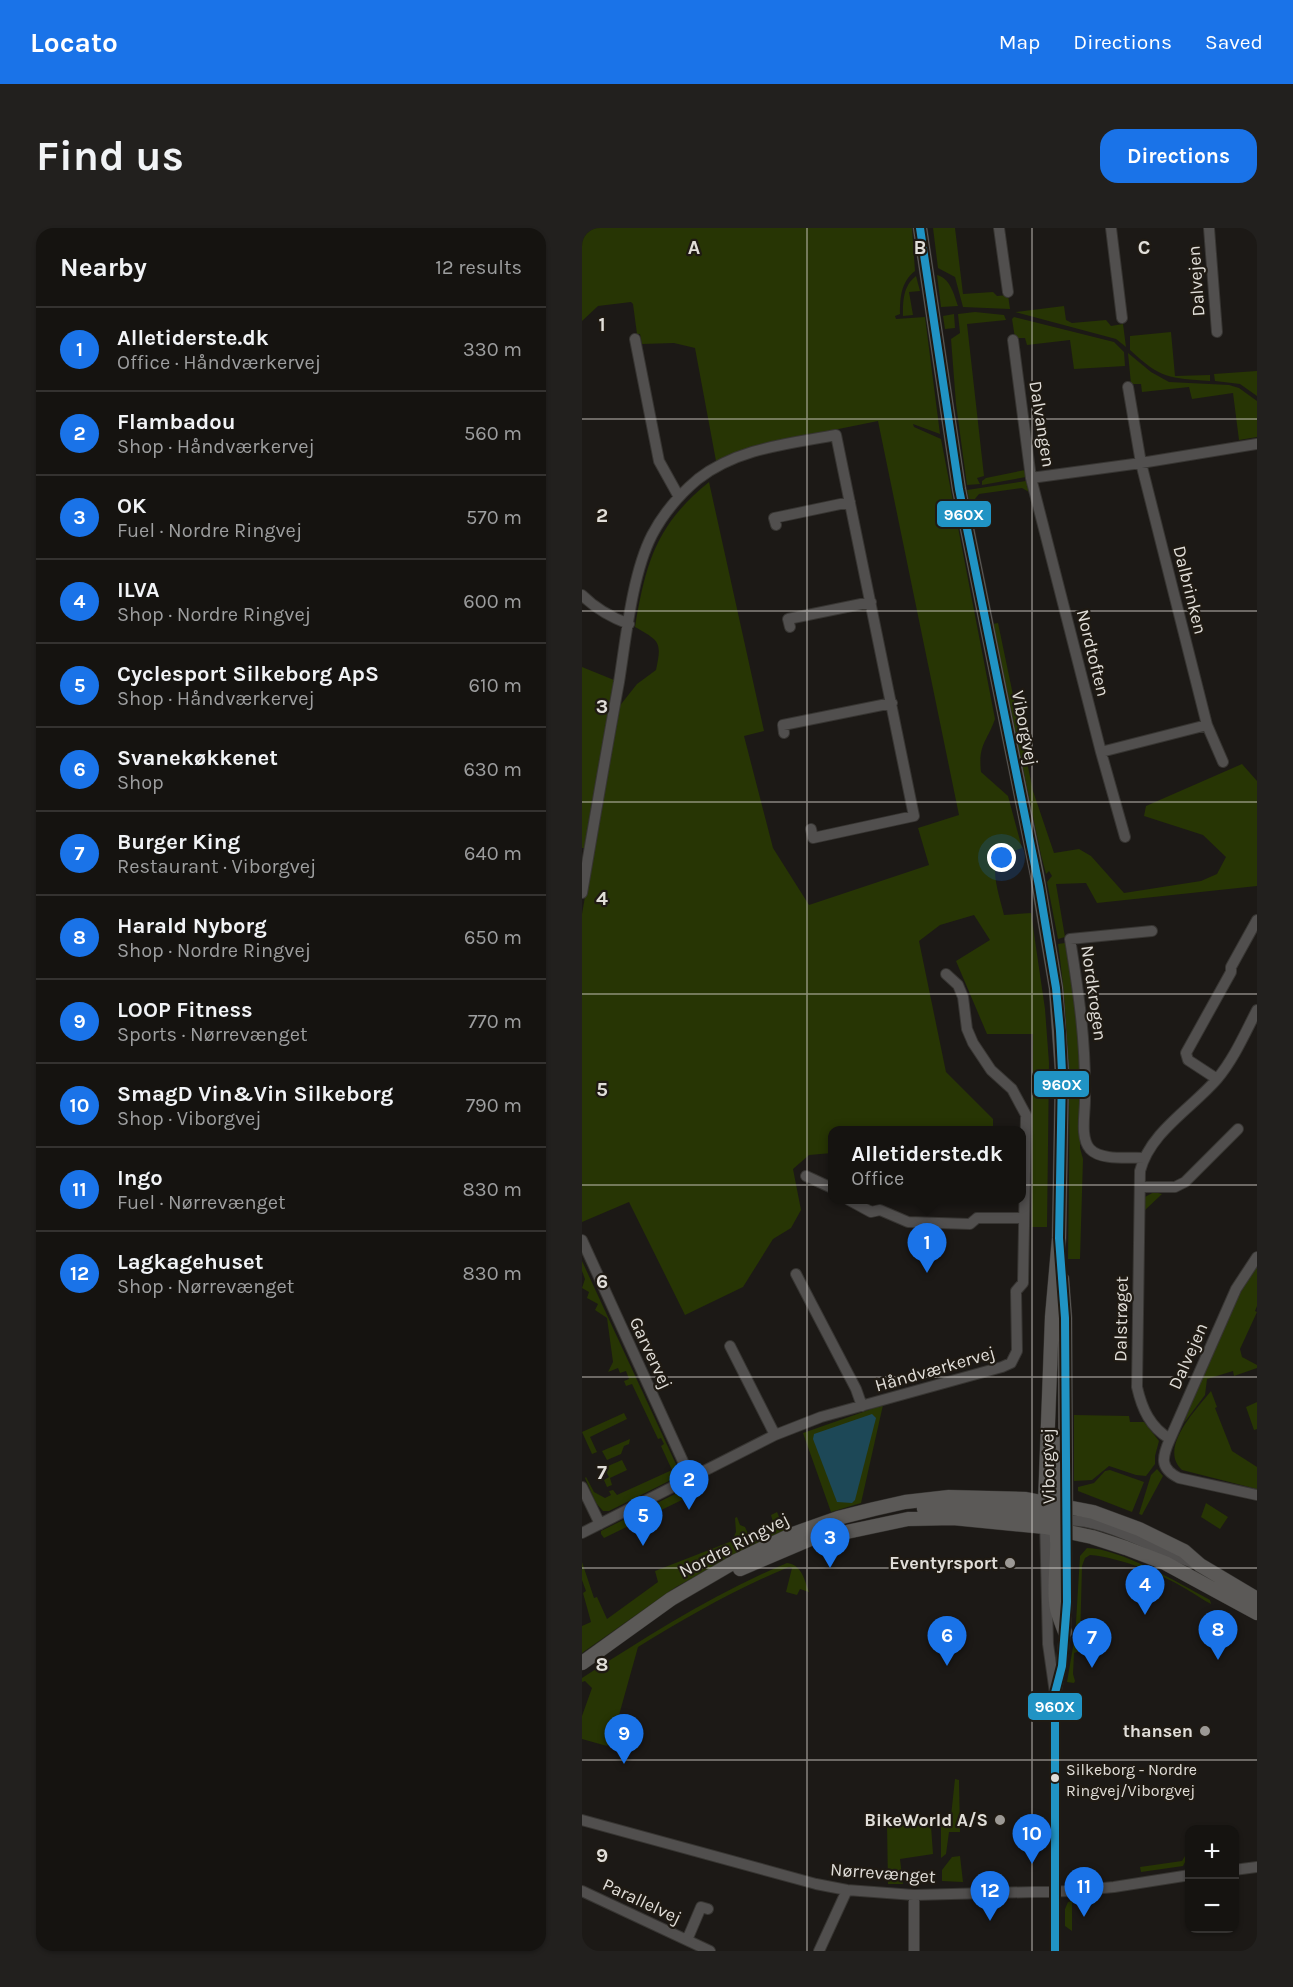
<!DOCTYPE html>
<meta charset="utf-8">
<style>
body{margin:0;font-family:Karla,sans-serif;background:#22201e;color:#f1f3f6}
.controls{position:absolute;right:18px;bottom:18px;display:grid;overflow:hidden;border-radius:12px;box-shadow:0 2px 4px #0004}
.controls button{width:54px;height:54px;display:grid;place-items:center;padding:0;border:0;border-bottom:2px solid #343230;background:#151310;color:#f1f3f6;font:30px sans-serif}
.you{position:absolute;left:420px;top:630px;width:21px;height:21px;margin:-15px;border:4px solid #fff;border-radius:50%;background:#1a73e8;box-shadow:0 0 0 9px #1a73e833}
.badge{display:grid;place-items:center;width:39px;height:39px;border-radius:50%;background:#1a73e8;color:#fff;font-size:20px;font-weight:700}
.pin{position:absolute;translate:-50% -50px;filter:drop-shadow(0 2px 3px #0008)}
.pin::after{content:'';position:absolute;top:32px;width:21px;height:18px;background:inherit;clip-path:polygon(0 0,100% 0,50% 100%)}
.popup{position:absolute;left:246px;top:898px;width:198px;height:78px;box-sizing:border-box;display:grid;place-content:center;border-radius:12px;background:#151310;filter:drop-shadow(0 2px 4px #0005);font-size:20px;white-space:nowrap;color:#9d9e9f}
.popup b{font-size:22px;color:#f1f3f6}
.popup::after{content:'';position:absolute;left:50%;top:100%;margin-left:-12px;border:12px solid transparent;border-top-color:#151310}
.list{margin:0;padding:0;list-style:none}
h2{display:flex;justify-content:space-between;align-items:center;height:78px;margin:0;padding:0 24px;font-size:26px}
h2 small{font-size:20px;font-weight:400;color:#9d9e9f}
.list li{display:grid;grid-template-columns:39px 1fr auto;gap:18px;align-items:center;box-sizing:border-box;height:84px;padding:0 24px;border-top:2px solid #343230}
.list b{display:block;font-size:22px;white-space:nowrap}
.list p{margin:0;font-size:20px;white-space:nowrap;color:#9d9e9f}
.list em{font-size:20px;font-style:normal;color:#9d9e9f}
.map{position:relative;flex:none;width:675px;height:1723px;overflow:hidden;border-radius:18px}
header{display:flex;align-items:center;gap:36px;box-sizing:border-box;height:84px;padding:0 30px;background:#1a73e8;color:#fff}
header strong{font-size:28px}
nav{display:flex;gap:33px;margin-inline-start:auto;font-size:21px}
.intro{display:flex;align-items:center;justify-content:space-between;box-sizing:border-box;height:144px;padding:0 36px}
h1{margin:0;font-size:42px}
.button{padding:15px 27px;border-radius:18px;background:#1a73e8;color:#fff;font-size:21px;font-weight:700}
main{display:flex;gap:36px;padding:0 36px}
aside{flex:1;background:#151310;border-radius:18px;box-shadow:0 2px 4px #0004}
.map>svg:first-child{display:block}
</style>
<header>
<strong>Locato</strong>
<nav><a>Map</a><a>Directions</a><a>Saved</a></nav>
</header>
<div class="intro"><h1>Find us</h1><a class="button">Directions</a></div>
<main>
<aside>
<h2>Nearby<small>12 results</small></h2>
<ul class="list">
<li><span class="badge">1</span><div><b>Alletiderste.dk</b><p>Office · Håndværkervej</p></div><em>330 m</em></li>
<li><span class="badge">2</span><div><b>Flambadou</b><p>Shop · Håndværkervej</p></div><em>560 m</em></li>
<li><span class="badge">3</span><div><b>OK</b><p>Fuel · Nordre Ringvej</p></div><em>570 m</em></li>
<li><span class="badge">4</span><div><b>ILVA</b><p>Shop · Nordre Ringvej</p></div><em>600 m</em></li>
<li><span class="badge">5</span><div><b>Cyclesport Silkeborg ApS</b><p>Shop · Håndværkervej</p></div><em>610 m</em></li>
<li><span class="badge">6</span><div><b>Svanekøkkenet</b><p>Shop</p></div><em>630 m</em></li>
<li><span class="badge">7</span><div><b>Burger King</b><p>Restaurant · Viborgvej</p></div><em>640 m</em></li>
<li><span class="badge">8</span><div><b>Harald Nyborg</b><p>Shop · Nordre Ringvej</p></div><em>650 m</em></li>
<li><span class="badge">9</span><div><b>LOOP Fitness</b><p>Sports · Nørrevænget</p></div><em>770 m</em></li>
<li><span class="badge">10</span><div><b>SmagD Vin&amp;Vin Silkeborg</b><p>Shop · Viborgvej</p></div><em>790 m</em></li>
<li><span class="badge">11</span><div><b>Ingo</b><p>Fuel · Nørrevænget</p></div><em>830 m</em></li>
<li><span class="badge">12</span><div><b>Lagkagehuset</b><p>Shop · Nørrevænget</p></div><em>830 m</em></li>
</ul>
</aside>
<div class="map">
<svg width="675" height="1723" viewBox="0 0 675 1723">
<rect width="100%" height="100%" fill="#1c1916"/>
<!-- green -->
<path fill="#273504" d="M0,0H330L333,43C319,54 318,69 318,86L313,88L314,91L343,89L358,206L331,196L332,199L359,211L413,491C405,514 396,516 399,544L426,568L440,620C432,623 423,625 417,630C407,641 419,673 422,687L449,685L463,781L467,835L465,999H450L451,806H405L374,733L408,712L392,687L358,697L337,713L364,844L411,891V902H250V925L227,927L211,941L219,982L209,1000L191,1011L161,1059L103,1087L47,974L0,994V686L36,480L55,456L74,442C80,414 78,413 53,399C64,334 74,297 127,254L182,503L162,508L191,620L227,677L347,637L336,600L377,587L296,193L178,217L134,233L113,120L92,115L60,116L58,106H55L51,76L49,74L16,78L0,93Z
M351,0H373L381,66L411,64L415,68L426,67L428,81L381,79L373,49L356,40Z
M355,47C368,50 372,66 376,78L359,79Z
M334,48L338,63L327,64L331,87L321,88C321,73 321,58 334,48Z
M482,78L484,92L490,95L524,92L529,98L541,96L544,119L534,111L433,84Z
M393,84L422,87L424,92L385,96L402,248L395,250L398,256L385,257L374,176L369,111L378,105L376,86Z
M372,86L373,100L363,101L361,88Z
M432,89L532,114L542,124L543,138L492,141L488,112L445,117L443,110H433L430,91Z
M589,104L593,148L628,147V153C587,150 579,151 548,122V108Z
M546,125L569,144L587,154L647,157L657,160L675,173V209L657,212L651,165L610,171L607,159L560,164L559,156H549Z
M675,143V168L658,156L633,153L632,146Z
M443,242L444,249L400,257V253L404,250Z
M444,253L447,264L440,260L397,266L388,277L385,262Z
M416,395L451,563L472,625L497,621L509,628L542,665L619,653L635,646L644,629L621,607L562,588L564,578L660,536L675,553V658L515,675L504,655L474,656L483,709L476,711L465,654L470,648L467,643L464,646L459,627L411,396Z
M0,439L32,452L2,620H0Z
M483,715L496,796L500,831L498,920L501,931L498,1031H486C487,924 491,822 476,716Z
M572,964L580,966L562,983L563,969Z
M0,1033L99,1247L27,1283H21L14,1275L3,1250L4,1249L12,1264L23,1270L29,1267L27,1263L31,1262L35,1267L90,1242L79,1218L82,1216L79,1210L76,1211L50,1156L44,1158L42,1153L47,1151L44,1143L38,1145L36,1140L26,1144L31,1134L25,1090L13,1082L16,1076L5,1070L7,1064L0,1060L3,1051L0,1043Z
M675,1036V1078L673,1083L675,1084L658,1121L660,1129L675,1137V1140L652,1148L651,1143L625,1151L623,1167L602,1195C621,1141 645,1085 675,1036Z
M629,1163L635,1179L633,1180L650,1223L675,1239V1261L600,1242C576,1220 614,1182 629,1163Z
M675,1174V1201L672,1202L664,1179Z
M301,1177L279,1275L249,1284L221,1205Z
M42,1185L45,1191L8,1209L15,1224L10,1226L0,1204Z
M492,1187L547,1188L548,1194H562L577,1213L573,1228V1236L564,1248L554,1247L527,1238L510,1252L492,1253Z
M48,1211L47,1216L42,1218L39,1226L25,1232L20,1223Z
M40,1232L45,1242L28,1250L30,1257L25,1259L22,1252L27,1249L23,1242L19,1243V1241Z
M575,1241L581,1248L560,1287L557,1286L569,1247Z
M528,1242L562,1254L550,1284L496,1263V1259L512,1255L523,1243Z
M109,1258L111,1263L108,1268L22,1310L19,1306V1303Z
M624,1275L646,1289L638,1301L619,1289Z
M195,1284L203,1303L170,1318L94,1359L0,1425V1398L9,1394L1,1365L4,1363L0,1352V1334L12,1370L15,1369L25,1391L76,1354L73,1343L150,1313L154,1304L153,1290L155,1289L158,1297L163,1299L167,1308L192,1298L189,1287Z
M505,1320C537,1320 599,1356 628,1372L629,1376C621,1372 616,1368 609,1364C585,1348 537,1329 508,1327L503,1330L500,1338L498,1415L493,1411L498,1328Z
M205,1335C220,1337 222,1351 227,1364L218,1361L215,1367L204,1364L210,1340L207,1339C153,1361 105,1389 56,1419L32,1505L25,1518L0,1511V1488L10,1460L3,1453L0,1454V1450C68,1407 131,1366 205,1335Z
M492,1413L499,1419L500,1422L492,1425L491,1446L493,1453L492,1455L485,1454Z
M373,1551L377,1552L378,1604H367L364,1626L359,1630V1598L368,1597Z
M305,1596L349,1598L351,1626L318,1631L321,1656H306Z
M378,1628L381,1654L360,1653V1642L370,1629Z
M603,1628L605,1630L601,1638L559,1644L558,1639L600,1633Z
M490,1673V1703L483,1698V1681L486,1674Z"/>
<!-- water -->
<path fill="#1d4857" d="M290,1186L294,1190L273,1272L270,1275L255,1274L231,1211L232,1206Z"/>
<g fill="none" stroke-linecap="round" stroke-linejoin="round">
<defs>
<path id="minor" d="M417,0L426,64
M529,0L540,90
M627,0L635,104
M53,111L77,233L97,269
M431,112L449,250L519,524L543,609
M546,159L559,235L625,497L641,534
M449,250L559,235L675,216
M194,297L192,290L268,274
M0,367C14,381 28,389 47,396
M208,399L206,391L289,374
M202,505L201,497L310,475
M519,524L625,497
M0,665C12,595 24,524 37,454C44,410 50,346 70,307C81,286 98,266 116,251C156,220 206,216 254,207L332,588L231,610L229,601
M635,851L606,832L604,825L649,744V739L675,692
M562,930C547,929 519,933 508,921C498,910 503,886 503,872C504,814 497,767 488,711L570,703
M224,948L250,960
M558,959H593L603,954L656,901
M267,972L289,984L298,982L326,994L388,996L395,990H442
M0,1012L109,1251
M675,1029L654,1061L588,1211C580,1229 577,1240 597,1250L675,1267
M214,1046L274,1161L280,1178
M148,1118L193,1207
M588,1211C568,1199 560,1181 555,1159L558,943C568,904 610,880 635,851C652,831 663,805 675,782
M0,1259L18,1296
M463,1292L466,1416L473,1465V1723
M477,1293C520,1287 574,1324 615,1336
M0,1305L193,1207L239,1189L420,1139L429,1135L435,1123L434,1063L441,1055L444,887L430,861L409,842L391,815L385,801L381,769L376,757L364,746
M474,1462C487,1410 485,1356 484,1303
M0,1592L234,1656L265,1662L332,1667L490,1663L532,1659L608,1647
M652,1642L675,1639
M0,1663L128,1723
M332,1667V1723
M105,1712L119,1679L126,1681
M237,1723L265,1662"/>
<path id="major" d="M338,0L377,261L455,647L474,760L480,844L477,1010L470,1089L463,1275C486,1302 468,1349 475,1381C477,1389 480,1396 483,1404
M480,1051L483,1090L484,1303
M474,1209V1276L476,1285
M342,1281C386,1277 427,1284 470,1286L475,1285
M158,1341L240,1306L260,1305L326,1291L371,1290L463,1299L510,1309L544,1320L583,1335L675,1385
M0,1435L89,1371L154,1333L211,1306L256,1290L292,1281L323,1274L367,1269L444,1271L511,1284L557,1301L602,1323L618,1337L675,1371"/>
</defs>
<!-- minor casing -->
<use href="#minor" stroke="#373532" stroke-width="12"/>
<!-- major casing -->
<use href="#major" stroke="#373532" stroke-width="15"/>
<!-- minor -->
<use href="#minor" stroke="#514f4e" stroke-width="10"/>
<!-- major -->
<use href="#major" stroke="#5b5957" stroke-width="14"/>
<defs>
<path id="bus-1" d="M338,0L377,261L457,658L474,760L478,803L480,844L477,1010L483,1090L485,1374L480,1438L473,1465V1723"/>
</defs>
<!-- bus-1 casing -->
<use href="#bus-1" stroke="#1f1a13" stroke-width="12"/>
<!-- bus-1 -->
<use href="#bus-1" stroke="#2093c4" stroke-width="8"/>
</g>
<!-- grid -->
<path fill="none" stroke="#e1ded9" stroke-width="1.5" stroke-opacity="0.55" d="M225,0V1723M450,0V1723M0,191H675M0,383H675M0,574H675M0,766H675M0,957H675M0,1149H675M0,1340H675M0,1532H675"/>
<!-- markers -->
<g fill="#9c9995" stroke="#1f1a13" stroke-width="2">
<circle cx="428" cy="1335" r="6"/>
<circle cx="623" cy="1503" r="6"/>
<circle cx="418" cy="1592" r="6"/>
</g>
<circle fill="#e1ded9" stroke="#1f1a13" stroke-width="2" cx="473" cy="1550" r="5"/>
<g text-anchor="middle" stroke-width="4.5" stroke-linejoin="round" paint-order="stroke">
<!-- bus labels -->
<g font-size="16" fill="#e1ded9" stroke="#1f1a13" text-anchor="start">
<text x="484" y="1547">Silkeborg - Nordre<tspan x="484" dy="21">Ringvej/Viborgvej</tspan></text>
</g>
<!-- street labels -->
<g font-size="18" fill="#e1ded9" stroke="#1f1a13">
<text transform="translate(614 53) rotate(-94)" y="6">Dalvejen</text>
<text transform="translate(460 196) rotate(81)" y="6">Dalvangen</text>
<text transform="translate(608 362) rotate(76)" y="6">Dalbrinken</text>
<text transform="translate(511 425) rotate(76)" y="6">Nordtoften</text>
<text transform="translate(443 500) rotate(79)" y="6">Viborgvej</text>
<text transform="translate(512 765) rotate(82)" y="6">Nordkrogen</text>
<text transform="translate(539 1091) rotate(-89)" y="6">Dalstrøget</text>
<text transform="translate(69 1125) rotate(65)" y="6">Garvervej</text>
<text transform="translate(606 1128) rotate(-66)" y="6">Dalvejen</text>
<text transform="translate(353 1141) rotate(-16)" y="6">Håndværkervej</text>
<text transform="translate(466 1238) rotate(-91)" y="6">Viborgvej</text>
<text transform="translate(152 1317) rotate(-27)" y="6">Nordre Ringvej</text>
<text transform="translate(301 1645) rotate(4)" y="6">Nørrevænget</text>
<text transform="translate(60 1673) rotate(25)" y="6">Parallelvej</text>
</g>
<!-- poi labels -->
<g font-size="18" font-weight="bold" fill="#e1ded9" stroke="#1f1a13" text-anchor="end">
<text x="416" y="1341">Eventyrsport</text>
<text x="611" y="1509">thansen</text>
<text x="406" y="1598">BikeWorld A/S</text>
</g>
</g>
<g font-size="20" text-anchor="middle" font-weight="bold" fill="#e1ded9" stroke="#1f1a13" stroke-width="4.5" stroke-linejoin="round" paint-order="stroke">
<text x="112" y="26">A</text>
<text x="338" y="26">B</text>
<text x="562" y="26">C</text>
<text x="20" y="103">1</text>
<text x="20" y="294">2</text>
<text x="20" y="485">3</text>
<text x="20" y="677">4</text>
<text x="20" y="868">5</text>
<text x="20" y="1060">6</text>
<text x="20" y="1251">7</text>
<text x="20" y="1443">8</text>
<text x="20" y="1634">9</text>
</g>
<g stroke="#1f1a13" stroke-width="2">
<rect x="354" y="272" width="56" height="28" rx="6" fill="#2093c4"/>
<rect x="451" y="842" width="57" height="28" rx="6" fill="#2093c4"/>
<rect x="445" y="1464" width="56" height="29" rx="6" fill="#2093c4"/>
</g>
<g font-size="16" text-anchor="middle" font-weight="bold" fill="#fff">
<text x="382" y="292">960X</text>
<text x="480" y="862">960X</text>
<text x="473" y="1484">960X</text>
</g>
</svg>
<div class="controls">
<button>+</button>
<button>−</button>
</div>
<div class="you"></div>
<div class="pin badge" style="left:345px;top:1045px">1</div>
<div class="popup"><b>Alletiderste.dk</b>Office</div>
<div class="pin badge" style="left:107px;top:1282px">2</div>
<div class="pin badge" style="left:248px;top:1340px">3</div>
<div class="pin badge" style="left:563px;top:1387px">4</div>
<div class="pin badge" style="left:61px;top:1318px">5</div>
<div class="pin badge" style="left:365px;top:1438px">6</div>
<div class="pin badge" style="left:510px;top:1440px">7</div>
<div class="pin badge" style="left:636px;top:1432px">8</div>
<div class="pin badge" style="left:42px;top:1536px">9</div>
<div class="pin badge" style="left:450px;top:1636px">10</div>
<div class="pin badge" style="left:502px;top:1689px">11</div>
<div class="pin badge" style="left:408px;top:1693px">12</div>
</div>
</main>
